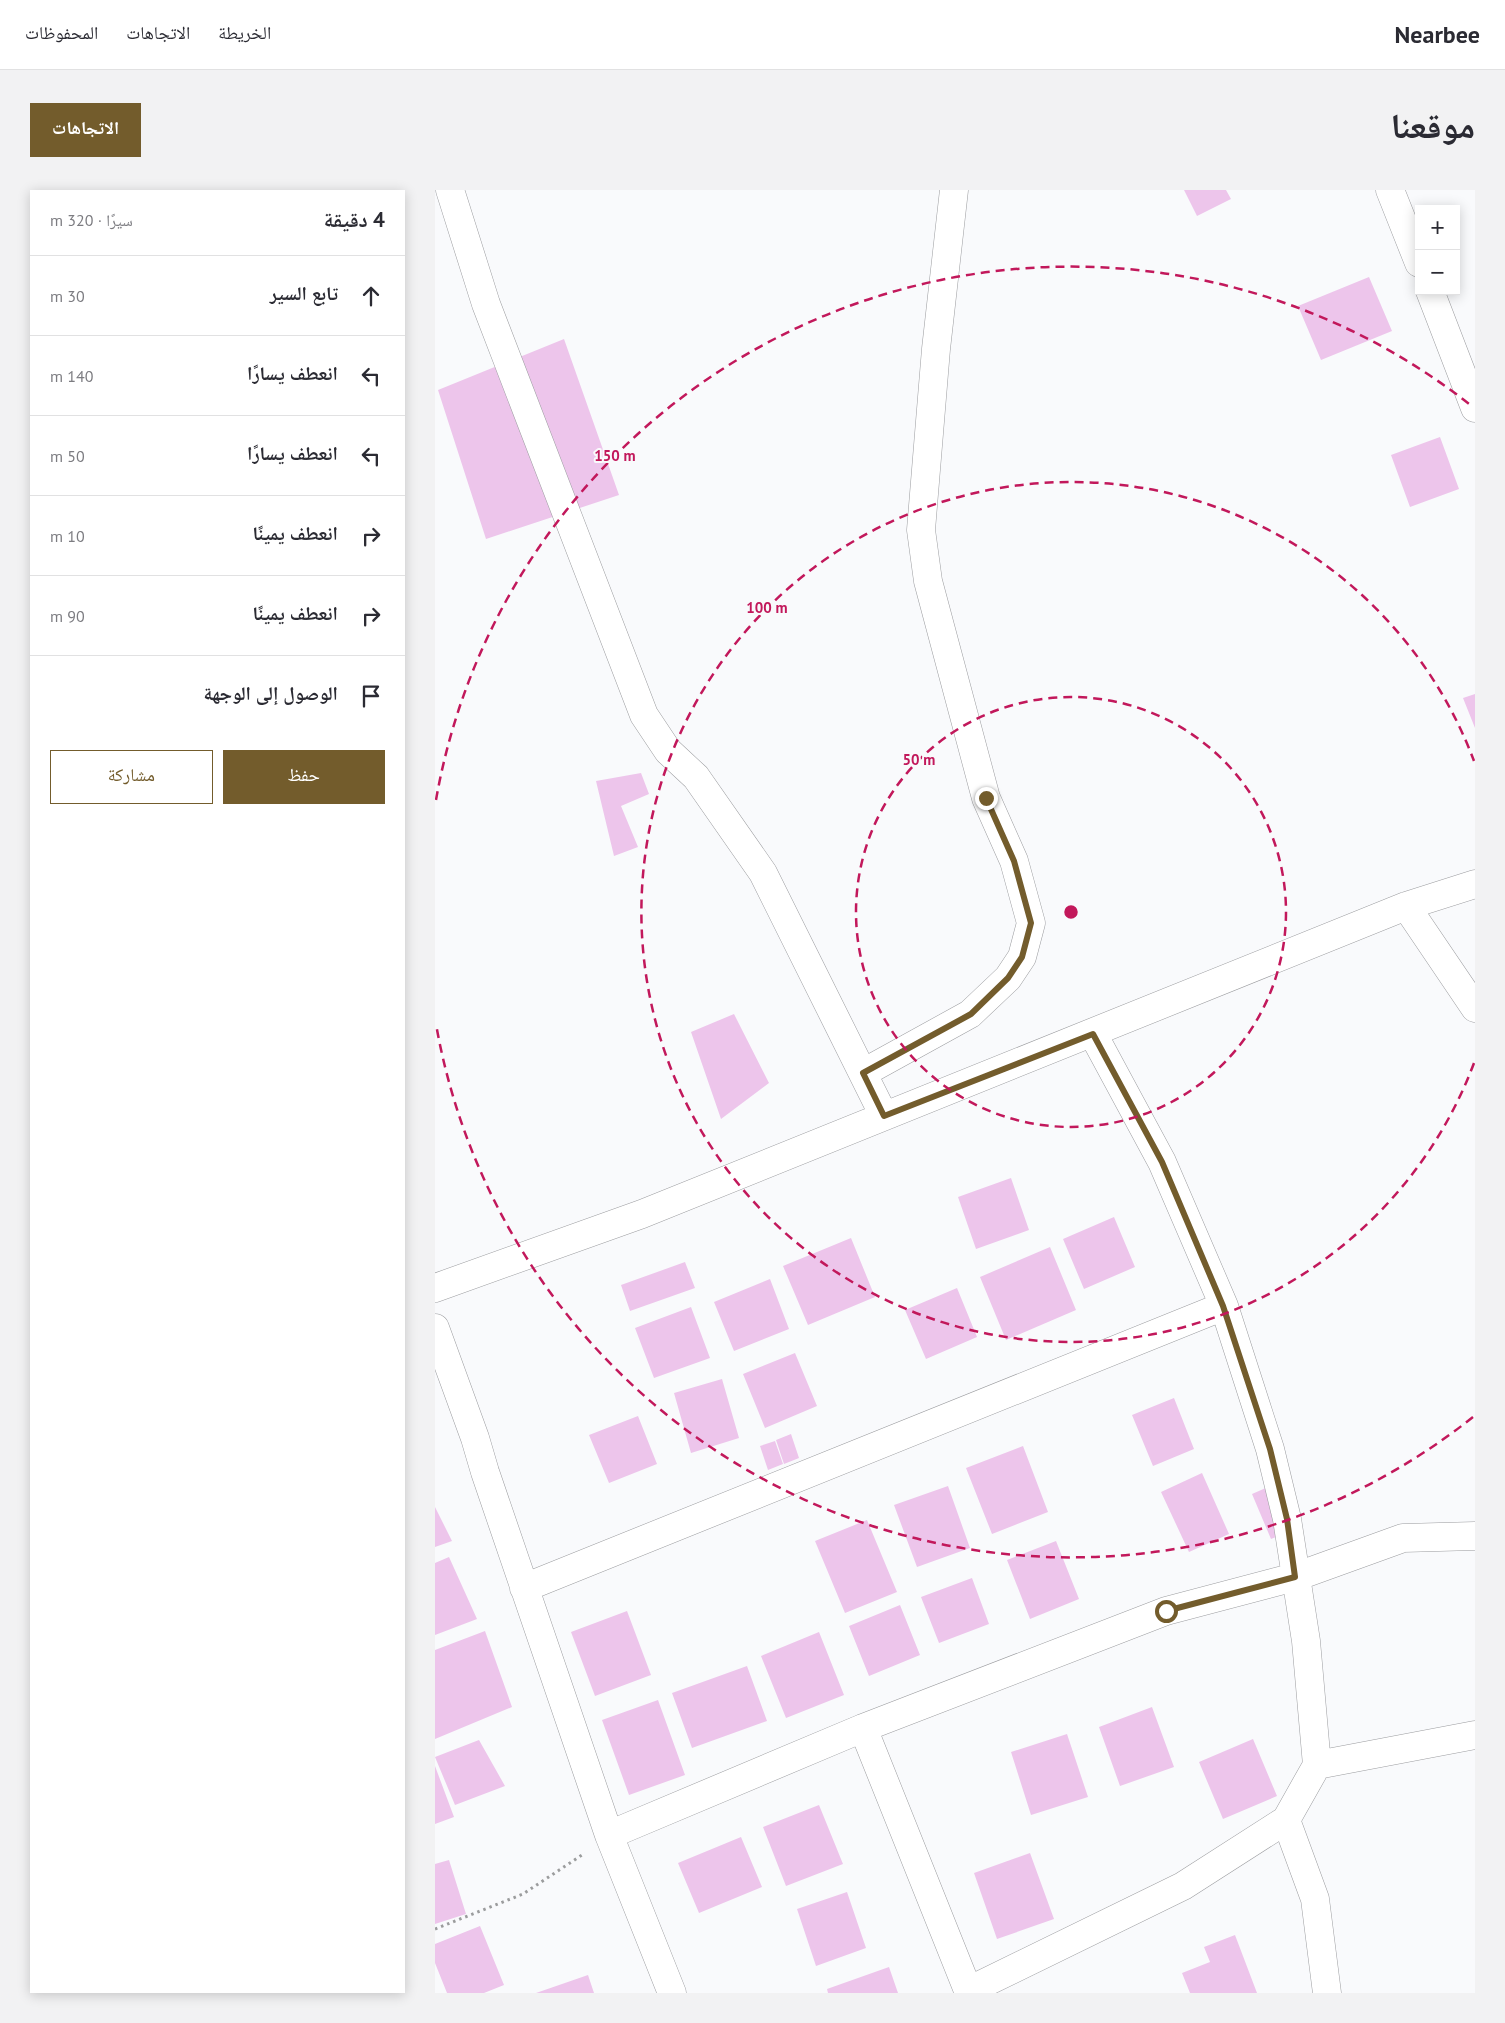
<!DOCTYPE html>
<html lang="ar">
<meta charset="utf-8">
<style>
body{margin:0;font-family:"PT Sans","Noto Naskh Arabic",sans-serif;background:#f2f2f3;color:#2b2b33;direction:rtl}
.controls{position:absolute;right:15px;top:15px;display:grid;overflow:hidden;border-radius:0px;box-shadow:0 2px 12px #0003}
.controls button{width:45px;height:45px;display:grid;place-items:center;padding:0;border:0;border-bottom:1px solid #e1e1e2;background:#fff;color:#2b2b33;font:25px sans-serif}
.stop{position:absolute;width:15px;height:15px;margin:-11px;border:4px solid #735c2c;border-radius:50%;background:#fff}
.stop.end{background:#735c2c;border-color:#fff;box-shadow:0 1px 5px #0008}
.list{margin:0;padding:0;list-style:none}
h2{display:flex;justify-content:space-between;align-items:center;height:65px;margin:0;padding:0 20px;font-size:21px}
h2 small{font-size:16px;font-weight:400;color:#7c7c81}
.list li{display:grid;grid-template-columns:32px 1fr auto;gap:15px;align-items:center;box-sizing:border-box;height:80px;padding:0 20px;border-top:1px solid #e1e1e2}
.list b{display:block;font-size:19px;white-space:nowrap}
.list em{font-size:16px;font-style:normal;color:#7c7c81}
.actions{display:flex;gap:10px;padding:15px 20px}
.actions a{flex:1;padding:11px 0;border:1px solid #735c2c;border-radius:0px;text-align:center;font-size:18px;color:#735c2c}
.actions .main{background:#735c2c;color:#fff}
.icon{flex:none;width:28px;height:28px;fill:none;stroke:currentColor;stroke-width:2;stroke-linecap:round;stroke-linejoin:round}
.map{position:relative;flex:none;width:1040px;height:1803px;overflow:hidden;direction:ltr;border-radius:0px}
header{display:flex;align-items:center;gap:30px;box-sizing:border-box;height:70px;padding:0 25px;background:#fff;border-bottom:1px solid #e1e1e2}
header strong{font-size:24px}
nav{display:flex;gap:28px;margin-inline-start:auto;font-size:18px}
.intro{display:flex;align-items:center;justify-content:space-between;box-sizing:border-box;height:120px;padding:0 30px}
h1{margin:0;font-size:35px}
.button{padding:12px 22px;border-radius:0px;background:#735c2c;color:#fff;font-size:18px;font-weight:700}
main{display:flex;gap:30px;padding:0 30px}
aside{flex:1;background:#fff;border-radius:0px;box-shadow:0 2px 12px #0003}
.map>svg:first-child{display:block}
</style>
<header>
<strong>Nearbee</strong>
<nav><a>الخريطة</a><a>الاتجاهات</a><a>المحفوظات</a></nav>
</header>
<div class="intro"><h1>موقعنا</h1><a class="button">الاتجاهات</a></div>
<main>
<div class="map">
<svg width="1040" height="1803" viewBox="0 0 1040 1803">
<rect width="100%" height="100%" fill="#f9fafc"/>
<!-- building -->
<path fill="#edc5eb" d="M749,0H791L796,9L762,26Z
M934,87L957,141L886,170L863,116Z
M129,149L184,305L51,349L3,200Z
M1005,247L1024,299L975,317L956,265Z
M1040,504V538L1028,508Z
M206,583L214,604L186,616L203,657L179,666L161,591Z
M299,824L334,893L286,929L256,842Z
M576,988L594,1040L541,1059L523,1007Z
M679,1027L700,1077L649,1099L628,1049Z
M416,1048L440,1107L373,1135L348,1076Z
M615,1057L641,1120L571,1150L545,1087Z
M250,1072L260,1098L195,1121L186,1095Z
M335,1089L354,1139L299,1161L279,1112Z
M522,1098L542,1147L491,1169L470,1120Z
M256,1117L275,1168L219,1188L200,1138Z
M360,1163L382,1216L330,1238L308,1184Z
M287,1189L304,1248L256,1263L239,1203Z
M739,1208L759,1259L718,1276L697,1225Z
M203,1226L222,1274L174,1293L154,1245Z
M356,1244L364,1268L349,1274L341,1250Z
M340,1251L348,1274L333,1280L325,1256Z
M588,1256L613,1322L557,1344L531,1278Z
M767,1283L794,1344L754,1362L726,1302Z
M513,1296L535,1358L482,1377L459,1315Z
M833,1297L851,1343L836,1349L817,1304Z
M0,1317L17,1351L0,1357Z
M432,1330L462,1402L410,1423L380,1351Z
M621,1351L644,1409L595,1429L572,1370Z
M14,1367L42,1429L0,1445V1373Z
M537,1388L554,1434L504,1453L486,1407Z
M465,1415L485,1465L434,1486L414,1436Z
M192,1421L216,1485L160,1506L136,1442Z
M50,1441L77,1517L0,1549V1460Z
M384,1442L409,1505L351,1528L326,1466Z
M312,1476L332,1531L257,1558L237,1503Z
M223,1510L250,1585L194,1605L167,1530Z
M717,1517L739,1577L685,1596L664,1537Z
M632,1544L653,1607L596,1625L576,1562Z
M818,1549L842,1606L788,1629L764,1572Z
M44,1550L70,1596L20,1615L0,1567Z
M0,1576L19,1627L0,1634Z
M384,1615L408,1674L351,1696L328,1637Z
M306,1647L327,1697L264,1723L243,1673Z
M595,1663L619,1729L562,1749L539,1683Z
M14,1670L31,1724L0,1734V1674Z
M412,1702L431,1758L381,1776L362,1719Z
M45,1736L69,1795L49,1803H12L0,1773V1754Z
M800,1745L822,1803H755L747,1783L775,1772L769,1757Z
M454,1777L463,1803H393L392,1799Z
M153,1785L159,1803H101Z"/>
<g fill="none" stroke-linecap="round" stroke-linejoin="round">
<defs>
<path id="minor" d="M15,0L51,114L209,525L233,561L261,587L328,683L449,926
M955,0L984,73
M995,101L1040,218
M971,716L1040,818
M428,883L535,824L573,788L587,767L596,733L579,671L551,608L493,391L486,340L501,159L519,0
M0,1098L207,1024L971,716L1040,694
M0,1138L40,1248L50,1282L174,1645L237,1803
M89,1398L789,1116
M428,1538L534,1803
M882,1575L1040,1545
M851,1630L880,1709L892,1803
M174,1645L428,1538L731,1421L860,1387L968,1348L1040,1346
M533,1801L748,1696L851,1630L882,1575L871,1451L852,1329L835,1259L789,1116L727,972L658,844"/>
</defs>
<!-- minor casing -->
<use href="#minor" stroke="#9c9da0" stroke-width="29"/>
<!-- path -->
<path stroke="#9b9c9d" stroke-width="3" stroke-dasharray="2.5 4" stroke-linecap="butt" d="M0,1739L88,1704L150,1663"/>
<!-- minor -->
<use href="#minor" stroke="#fff" stroke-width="28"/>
</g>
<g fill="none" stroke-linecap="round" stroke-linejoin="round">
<!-- route -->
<path stroke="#735c2c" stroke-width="6" d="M551,608L579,671L596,733L587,767L573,788L536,824L428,883L449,926L658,844L727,972L788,1116L835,1259L852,1329L860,1387L731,1421"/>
</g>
<!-- distance rings -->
<g fill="none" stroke="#c2185b" stroke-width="2.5" stroke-dasharray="9 6">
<circle cx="636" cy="722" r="215"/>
<path d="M1039 873A430 430 0 1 1 1039 571"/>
<path d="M1038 1227A645 645 0 0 1 1 834M1 610A645 645 0 0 1 1038 217"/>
</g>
<circle cx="636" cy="722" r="8" fill="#c2185b" stroke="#f9fafc" stroke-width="2.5"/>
<g font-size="15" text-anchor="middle" font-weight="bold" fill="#c2185b" stroke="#f9fafc" stroke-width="4" stroke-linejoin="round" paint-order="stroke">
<text x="180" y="271">150 m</text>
<text x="332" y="423">100 m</text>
<text x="484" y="575">50 m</text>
</g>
</svg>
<div class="controls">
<button>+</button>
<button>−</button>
</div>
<div class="stop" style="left:731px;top:1421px"></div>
<div class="stop end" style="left:551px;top:608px"></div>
</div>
<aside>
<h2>4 دقيقة<small>سيرًا · 320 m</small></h2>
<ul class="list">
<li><svg class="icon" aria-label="ahead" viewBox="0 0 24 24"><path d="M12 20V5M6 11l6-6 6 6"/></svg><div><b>تابع السير</b></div><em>30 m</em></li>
<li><svg class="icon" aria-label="left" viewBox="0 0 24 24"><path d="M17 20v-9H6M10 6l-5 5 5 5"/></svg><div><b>انعطف يسارًا</b></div><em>140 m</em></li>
<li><svg class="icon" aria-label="left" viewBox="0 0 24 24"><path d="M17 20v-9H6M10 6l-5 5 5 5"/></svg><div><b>انعطف يسارًا</b></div><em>50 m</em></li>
<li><svg class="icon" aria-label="right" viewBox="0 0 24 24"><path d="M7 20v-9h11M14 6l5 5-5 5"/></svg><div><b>انعطف يمينًا</b></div><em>10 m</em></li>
<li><svg class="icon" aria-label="right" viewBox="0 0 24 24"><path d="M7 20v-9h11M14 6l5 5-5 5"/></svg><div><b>انعطف يمينًا</b></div><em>90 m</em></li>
<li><svg class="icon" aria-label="arrive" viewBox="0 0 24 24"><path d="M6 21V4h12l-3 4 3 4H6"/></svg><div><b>الوصول إلى الوجهة</b></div></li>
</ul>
<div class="actions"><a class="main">حفظ</a><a>مشاركة</a></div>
</aside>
</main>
